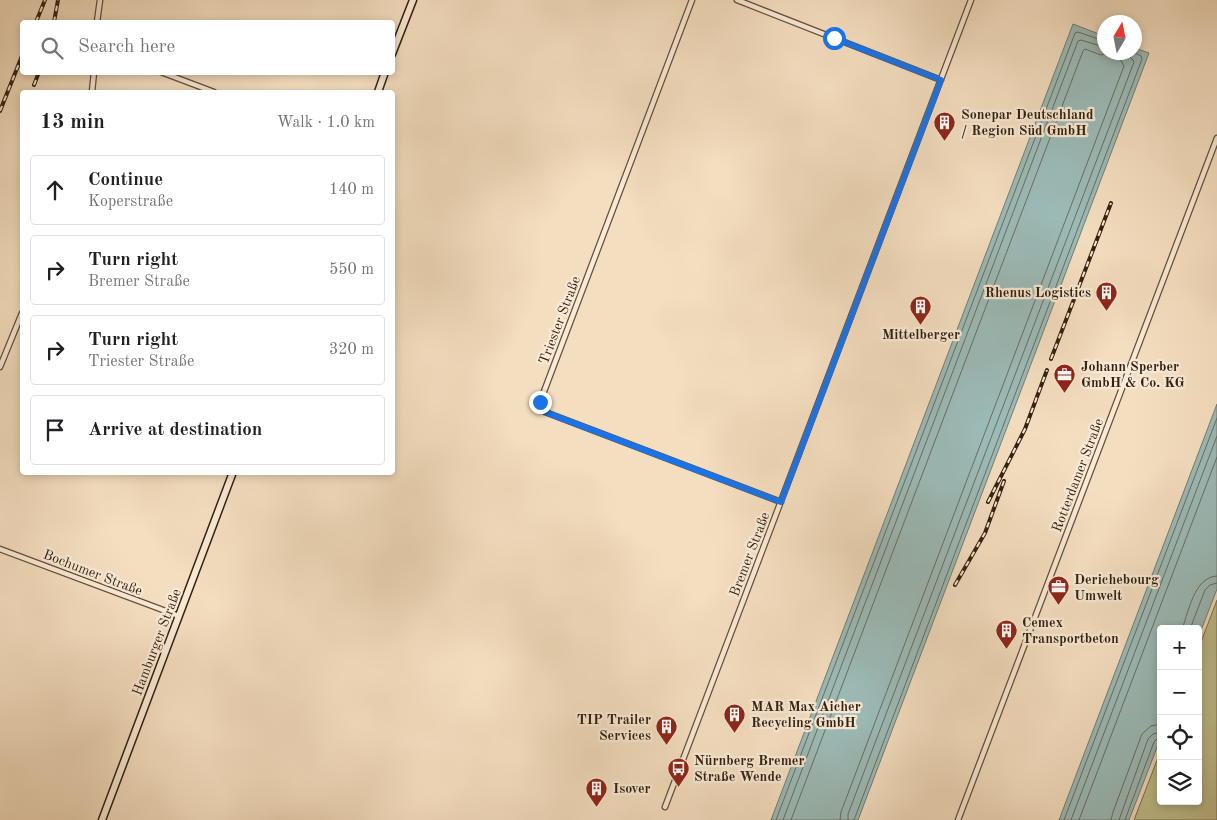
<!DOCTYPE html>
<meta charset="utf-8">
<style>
body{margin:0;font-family:"Old Standard TT",serif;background:#f6f6f6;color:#202124}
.controls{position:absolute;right:15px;bottom:15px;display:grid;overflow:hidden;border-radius:5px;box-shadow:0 2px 8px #0003}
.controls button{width:45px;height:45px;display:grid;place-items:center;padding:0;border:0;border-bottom:1px solid #e0e0e0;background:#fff;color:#202124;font:25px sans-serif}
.compass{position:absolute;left:1097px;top:15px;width:45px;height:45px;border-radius:50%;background:#fff;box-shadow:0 2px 8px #0003;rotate:10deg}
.stop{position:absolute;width:15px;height:15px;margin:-11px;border:4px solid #1a73e8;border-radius:50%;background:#fff}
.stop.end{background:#1a73e8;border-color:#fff;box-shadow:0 1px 5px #0008}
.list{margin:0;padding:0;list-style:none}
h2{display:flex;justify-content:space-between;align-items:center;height:65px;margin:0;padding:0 20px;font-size:21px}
h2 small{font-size:16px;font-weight:400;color:#757577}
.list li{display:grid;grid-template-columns:32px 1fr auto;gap:15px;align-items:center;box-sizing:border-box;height:70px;margin:0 10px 10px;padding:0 10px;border:1px solid #e0e0e0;border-radius:5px}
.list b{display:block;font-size:19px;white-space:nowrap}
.list p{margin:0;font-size:16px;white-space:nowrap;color:#757577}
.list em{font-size:16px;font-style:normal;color:#757577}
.icon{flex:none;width:28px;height:28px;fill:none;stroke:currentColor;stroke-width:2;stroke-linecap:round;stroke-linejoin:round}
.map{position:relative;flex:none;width:1217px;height:820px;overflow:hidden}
.search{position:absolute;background:#fff;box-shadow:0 2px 8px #0003;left:20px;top:20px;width:375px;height:55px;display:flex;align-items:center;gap:12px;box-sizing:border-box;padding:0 18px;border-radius:5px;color:#757577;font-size:19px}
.panel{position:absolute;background:#fff;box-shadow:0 2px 8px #0003;left:20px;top:90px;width:375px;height:385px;border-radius:5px}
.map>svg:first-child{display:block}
</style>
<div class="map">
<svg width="1217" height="820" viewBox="0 0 1217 820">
<rect width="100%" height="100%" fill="#f4dec0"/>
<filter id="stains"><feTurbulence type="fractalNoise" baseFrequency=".004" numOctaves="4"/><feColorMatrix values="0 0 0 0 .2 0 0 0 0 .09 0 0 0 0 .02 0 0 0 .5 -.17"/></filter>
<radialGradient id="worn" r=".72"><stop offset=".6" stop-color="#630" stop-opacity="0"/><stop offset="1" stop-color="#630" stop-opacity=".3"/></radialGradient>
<!-- green -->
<path fill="#c0c08e" stroke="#7a704e" d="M1217,600V820H1134L1161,750V801H1198V650Z"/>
<!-- water -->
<path fill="#9cbbb8" stroke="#727d74" d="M1073,24L1104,36V52H1134L1135,48L1149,53L858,820H771Z
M1217,404V589L1198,638V629H1161V737L1129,820H1059Z"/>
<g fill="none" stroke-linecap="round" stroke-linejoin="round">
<!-- shore -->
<path stroke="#686e63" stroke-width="1" d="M1182,629C1189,611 1194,577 1217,576
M1190,629L1205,590L1210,585L1217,583
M776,820L1075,33L1078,32L1104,41
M783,820L1078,41L1081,40L1104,47
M791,820L1083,51L1085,49L1101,55L1112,52
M840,820L841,812L1124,66L1116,52
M848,820V814L1134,62L1133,60L1125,52
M854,820L1142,59L1141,56L1133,52
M1064,820L1217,418
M1071,820L1217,436
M1079,820L1217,457
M1111,820L1113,812L1142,734L1151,726L1161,724
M1119,820L1148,739L1153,734L1161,732
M1125,820L1154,742L1157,739L1161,738"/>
<defs>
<path id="street" d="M692,0L540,402L545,412L781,502
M737,0L941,80
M97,22L100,0
M161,72L214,92
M92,92L94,72
M0,367L22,313
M0,549L179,616
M665,807L971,0
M958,820L1217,138"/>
<path id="secondary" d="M392,54L413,0
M378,92L385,72
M102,820L233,472"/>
</defs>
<!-- street casing -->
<use href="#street" stroke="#64503a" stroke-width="7"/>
<!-- secondary casing -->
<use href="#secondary" stroke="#34210e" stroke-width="9"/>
<!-- street -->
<use href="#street" stroke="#f8ead6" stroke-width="4.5"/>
<!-- secondary -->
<use href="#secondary" stroke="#f8ead6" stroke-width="6"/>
<defs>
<path id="rail" d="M36,22L45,0
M54,22L58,0
M34,85L39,72
M0,111L22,56
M1051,359L1111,203
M988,502L1025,429L1047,370
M955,585L985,533L1004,481"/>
</defs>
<!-- rail casing -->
<use href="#rail" stroke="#34210e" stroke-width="4"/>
<!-- rail -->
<use href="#rail" stroke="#f8ead6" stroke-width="2" stroke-dasharray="5.5" stroke-linecap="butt"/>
</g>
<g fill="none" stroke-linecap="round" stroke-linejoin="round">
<!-- route -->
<path stroke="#1a73e8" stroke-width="6" d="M540,402L545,412L781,502L941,80L834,38"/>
</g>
<!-- icons -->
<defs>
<symbol id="building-pin" viewBox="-11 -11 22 30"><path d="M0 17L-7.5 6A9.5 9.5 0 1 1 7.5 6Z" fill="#8f2418" stroke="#f8ead6"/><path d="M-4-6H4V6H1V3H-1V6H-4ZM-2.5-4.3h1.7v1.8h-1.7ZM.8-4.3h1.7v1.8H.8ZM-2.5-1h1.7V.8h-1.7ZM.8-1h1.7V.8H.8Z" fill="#fff"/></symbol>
<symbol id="office-pin" viewBox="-11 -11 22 30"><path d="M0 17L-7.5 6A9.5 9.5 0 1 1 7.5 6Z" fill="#8f2418" stroke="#f8ead6"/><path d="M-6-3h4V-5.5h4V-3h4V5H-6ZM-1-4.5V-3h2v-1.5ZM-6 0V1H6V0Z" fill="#fff"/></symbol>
<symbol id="bus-pin" viewBox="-11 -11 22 30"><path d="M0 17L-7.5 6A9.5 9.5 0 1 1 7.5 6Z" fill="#8f2418" stroke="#f8ead6"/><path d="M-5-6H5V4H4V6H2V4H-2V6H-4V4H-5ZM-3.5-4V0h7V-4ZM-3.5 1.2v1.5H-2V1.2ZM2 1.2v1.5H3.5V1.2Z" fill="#fff"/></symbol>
</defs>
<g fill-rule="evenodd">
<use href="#building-pin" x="932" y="110" width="25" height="34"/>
<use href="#building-pin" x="1094" y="280" width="25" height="34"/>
<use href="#building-pin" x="908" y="294" width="25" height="34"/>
<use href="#office-pin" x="1052" y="362" width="25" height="34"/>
<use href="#office-pin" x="1046" y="574" width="25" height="34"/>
<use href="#building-pin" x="994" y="618" width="25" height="34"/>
<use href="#building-pin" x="722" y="702" width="25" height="34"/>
<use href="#building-pin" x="654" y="714" width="25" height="34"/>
<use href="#bus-pin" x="666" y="756" width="25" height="34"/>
<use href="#building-pin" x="584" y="776" width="25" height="34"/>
</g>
<g text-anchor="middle" stroke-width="4.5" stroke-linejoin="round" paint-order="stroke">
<!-- poi labels -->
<g font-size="14" font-weight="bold" fill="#34210e" stroke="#f8ead6" text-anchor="start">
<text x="961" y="119">Sonepar Deutschland<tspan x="961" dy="16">/ Region Süd GmbH</tspan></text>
<text x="1091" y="297" text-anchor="end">Rhenus Logistics</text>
<text x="921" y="339" text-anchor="middle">Mittelberger</text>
<text x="1081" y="371">Johann Sperber<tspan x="1081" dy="16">GmbH &amp; Co. KG</tspan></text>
<text x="1074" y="584">Derichebourg<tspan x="1074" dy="16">Umwelt</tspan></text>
<text x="1022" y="627">Cemex<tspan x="1022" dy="16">Transportbeton</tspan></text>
<text x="751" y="711">MAR Max Aicher<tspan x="751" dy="16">Recycling GmbH</tspan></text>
<text x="651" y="724" text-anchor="end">TIP Trailer<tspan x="651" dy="16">Services</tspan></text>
<text x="694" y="765">Nürnberg Bremer<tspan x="694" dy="16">Straße Wende</tspan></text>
<text x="613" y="793">Isover</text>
</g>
<!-- street labels -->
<g font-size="14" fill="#34210e" stroke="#f8ead6">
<text transform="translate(559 320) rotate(-69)" y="5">Triester Straße</text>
<text transform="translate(1077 475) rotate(-69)" y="5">Rotterdamer Straße</text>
<text transform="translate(749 554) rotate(-69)" y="5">Bremer Straße</text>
<text transform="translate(93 572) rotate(21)" y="5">Bochumer Straße</text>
<text transform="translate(156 642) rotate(-69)" y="5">Hamburger Straße</text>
</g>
</g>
<rect width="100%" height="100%" filter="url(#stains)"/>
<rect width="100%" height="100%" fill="url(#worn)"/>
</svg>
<div class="controls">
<button>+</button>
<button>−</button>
<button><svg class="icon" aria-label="locate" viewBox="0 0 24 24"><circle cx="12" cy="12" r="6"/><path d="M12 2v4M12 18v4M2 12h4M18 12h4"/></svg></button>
<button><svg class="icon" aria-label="layers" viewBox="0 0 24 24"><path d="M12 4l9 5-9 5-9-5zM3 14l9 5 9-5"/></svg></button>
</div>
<svg class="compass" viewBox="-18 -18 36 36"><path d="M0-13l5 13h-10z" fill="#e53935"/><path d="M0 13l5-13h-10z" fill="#757577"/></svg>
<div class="stop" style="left:834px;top:38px"></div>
<div class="stop end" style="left:540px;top:402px"></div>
<div class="search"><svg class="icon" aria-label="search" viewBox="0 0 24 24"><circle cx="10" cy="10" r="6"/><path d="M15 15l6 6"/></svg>Search here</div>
<section class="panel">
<h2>13 min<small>Walk · 1.0 km</small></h2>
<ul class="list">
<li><svg class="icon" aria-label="ahead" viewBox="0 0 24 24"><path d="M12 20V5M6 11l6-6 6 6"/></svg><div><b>Continue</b><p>Koperstraße</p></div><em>140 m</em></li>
<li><svg class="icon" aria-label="right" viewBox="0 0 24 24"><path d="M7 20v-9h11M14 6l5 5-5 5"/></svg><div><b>Turn right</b><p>Bremer Straße</p></div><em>550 m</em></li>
<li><svg class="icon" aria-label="right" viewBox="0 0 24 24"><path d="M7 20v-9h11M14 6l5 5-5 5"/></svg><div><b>Turn right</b><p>Triester Straße</p></div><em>320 m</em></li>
<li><svg class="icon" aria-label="arrive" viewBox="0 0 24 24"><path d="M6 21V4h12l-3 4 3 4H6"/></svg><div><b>Arrive at destination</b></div></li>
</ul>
</section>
</div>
